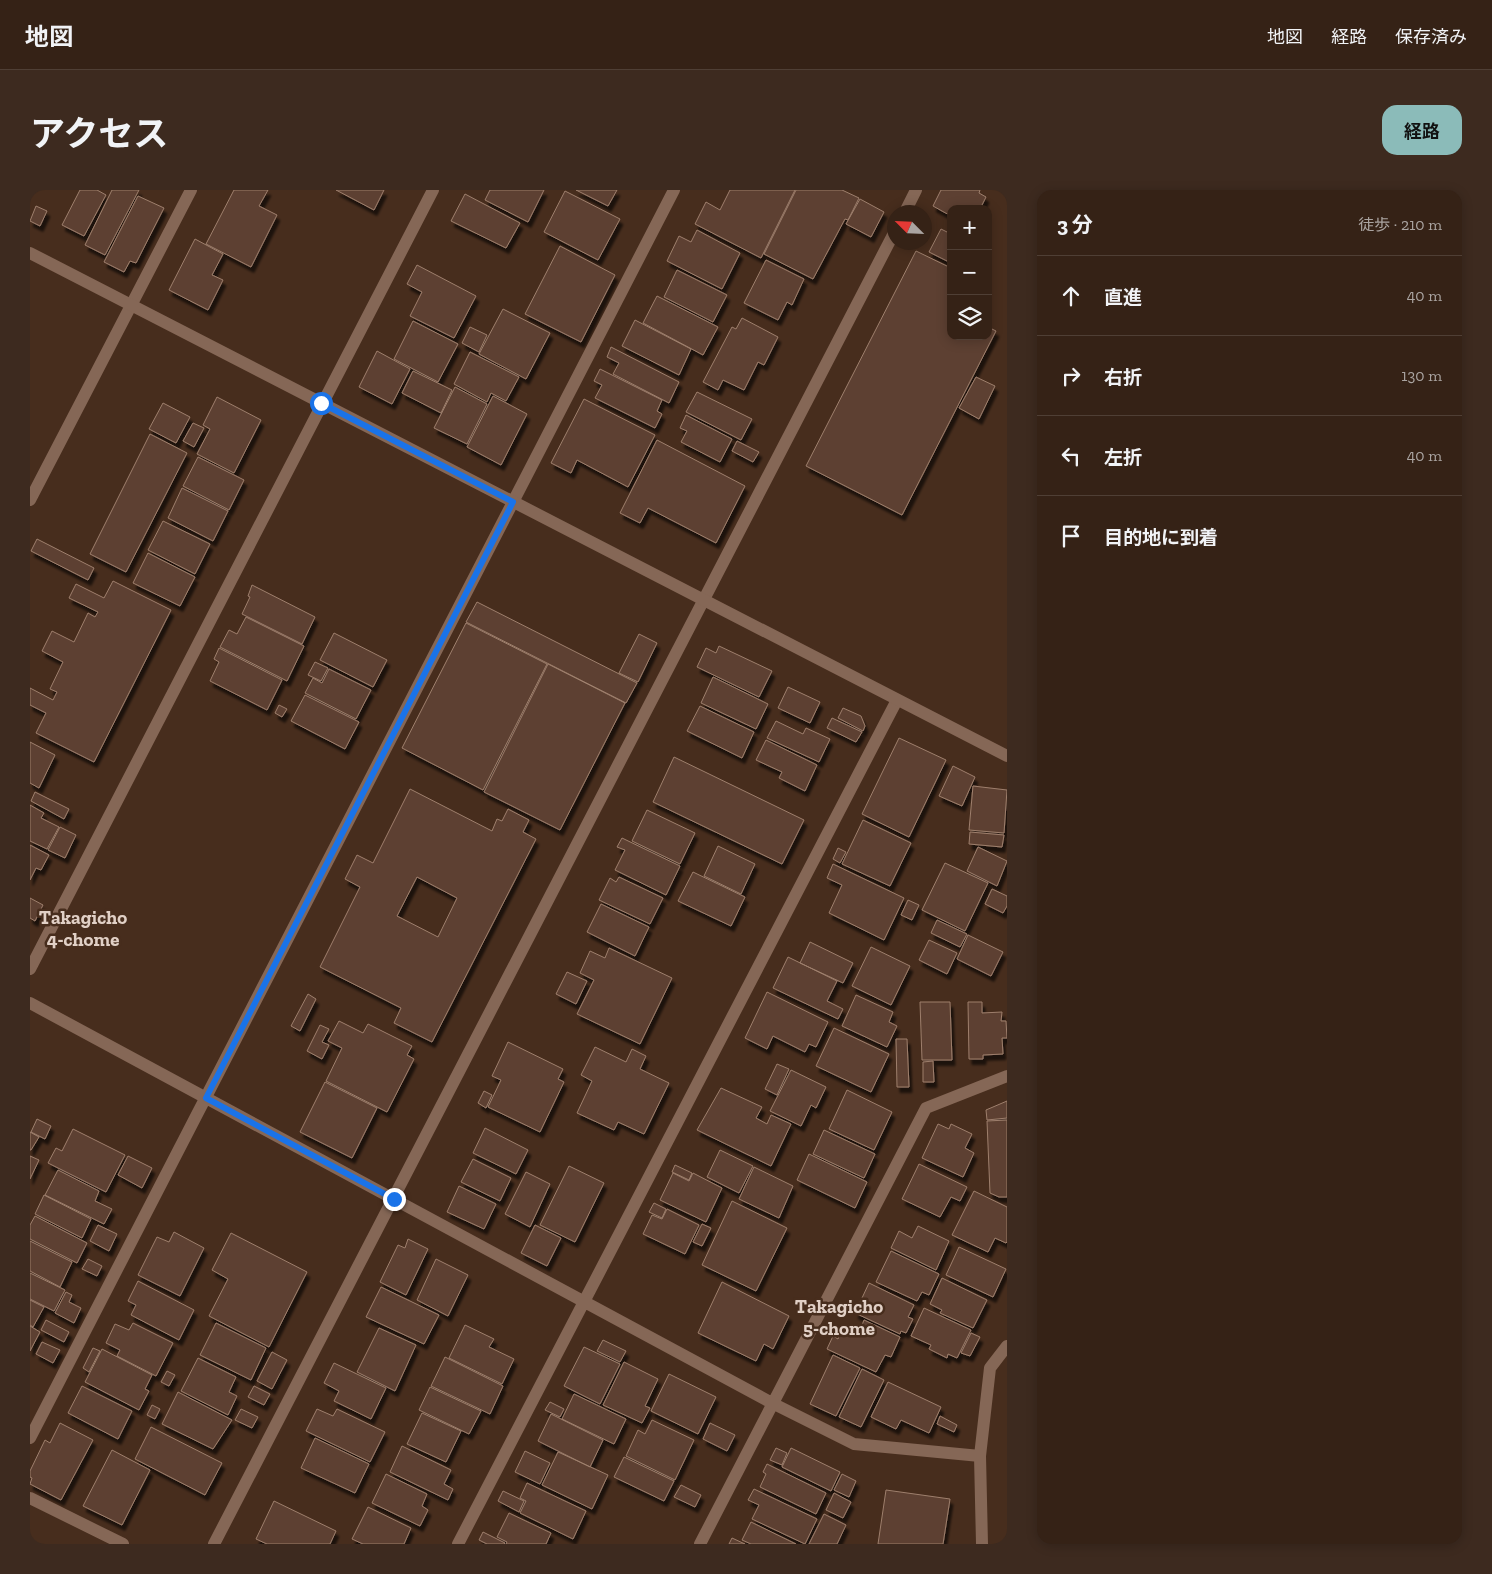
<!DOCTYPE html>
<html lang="ja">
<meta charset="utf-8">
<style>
body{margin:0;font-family:"Zilla Slab","Noto Sans JP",serif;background:#3d2a1f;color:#f1f3f6}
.controls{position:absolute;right:15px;top:15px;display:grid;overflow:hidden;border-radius:10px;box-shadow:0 2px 12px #0003}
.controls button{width:45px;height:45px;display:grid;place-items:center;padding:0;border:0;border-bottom:1px solid #4f3f35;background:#352216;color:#f1f3f6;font:25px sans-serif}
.compass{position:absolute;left:857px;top:15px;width:45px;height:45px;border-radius:50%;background:#352216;box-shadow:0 2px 12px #0003;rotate:294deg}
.stop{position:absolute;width:15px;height:15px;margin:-11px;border:4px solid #1a73e8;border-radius:50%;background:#fff}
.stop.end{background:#1a73e8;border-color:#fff;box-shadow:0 1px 5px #0008}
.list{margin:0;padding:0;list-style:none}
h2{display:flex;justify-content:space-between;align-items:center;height:65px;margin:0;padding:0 20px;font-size:21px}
h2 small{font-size:16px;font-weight:400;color:#aaa4a1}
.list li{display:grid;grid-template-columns:32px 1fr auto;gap:15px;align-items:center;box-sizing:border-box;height:80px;padding:0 20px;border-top:1px solid #4f3f35}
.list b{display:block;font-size:19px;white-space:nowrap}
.list em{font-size:16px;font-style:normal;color:#aaa4a1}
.icon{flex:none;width:28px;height:28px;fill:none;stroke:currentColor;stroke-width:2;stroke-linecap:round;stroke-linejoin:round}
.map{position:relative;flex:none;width:977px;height:1354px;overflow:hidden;border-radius:15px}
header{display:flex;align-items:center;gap:30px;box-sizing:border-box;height:70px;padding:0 25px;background:#352216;border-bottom:1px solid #4f3f35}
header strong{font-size:24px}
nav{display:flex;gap:28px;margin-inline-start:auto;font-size:18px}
.intro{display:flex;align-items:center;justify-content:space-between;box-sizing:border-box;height:120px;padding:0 30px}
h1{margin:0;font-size:35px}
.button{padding:12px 22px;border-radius:15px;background:#8bbbb9;color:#111;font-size:18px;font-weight:700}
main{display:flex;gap:30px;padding:0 30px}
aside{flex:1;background:#352216;border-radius:15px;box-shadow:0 2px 12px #0003}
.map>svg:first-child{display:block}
</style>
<header>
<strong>地図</strong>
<nav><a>地図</a><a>経路</a><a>保存済み</a></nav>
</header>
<div class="intro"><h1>アクセス</h1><a class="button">経路</a></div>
<main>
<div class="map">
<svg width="977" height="1354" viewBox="0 0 977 1354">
<defs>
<filter id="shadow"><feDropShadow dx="3" dy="5.5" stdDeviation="1" flood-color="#0009"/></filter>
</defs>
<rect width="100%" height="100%" fill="#472d1d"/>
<!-- building -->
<path fill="#5d4131" stroke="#9e7f6d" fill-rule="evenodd" filter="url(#shadow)" d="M50,0H67L76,5L54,46L32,35Z
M82,0H109L75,65L55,55Z
M204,0H238L229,16L247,25L221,77L176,54Z
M306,0H354L344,20Z
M460,0H514L498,32L455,10Z
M546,0H587L578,16Z
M700,0H765L731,68L665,34L676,12L690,20Z
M766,0H812L829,8L818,30L815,29L783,89L734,64Z
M911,0H950L949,3L956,7L950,19H921V26L903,16Z
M535,1L590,29L568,70L514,42Z
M435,4L490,33L476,58L421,31Z
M108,6L134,18L106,73L100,71L94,82L74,72Z
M830,9L854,22L841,47L816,34Z
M6,16L17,21L10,36L0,31Z
M911,39L921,44V73L899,62Z
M667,40L710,63L692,99L637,71L649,46L661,52Z
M165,49L193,64L182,85L193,90L178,120L139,100Z
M530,56L585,85L551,152L495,124Z
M886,61L921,78V146H958V137L966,141L872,325L776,276Z
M736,70L774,89L762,115L757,112L748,130L714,113Z
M387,75L446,106L424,148L380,126L392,102L377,94Z
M647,80L697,105L683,132L634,107Z
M627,106L688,137L673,165L613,133Z
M473,119L520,143L496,189L449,164Z
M712,128L748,147L734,175L728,172L714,200L693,190L688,200L673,192L702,137L706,139Z
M605,130L661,159L649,185L592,156Z
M383,131L428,154L408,192L364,169Z
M440,137L457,145L449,162L432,153Z
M581,157L649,192L639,213L583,184L589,173L577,167Z
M347,161L380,179L362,214L329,197Z
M440,162L489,187L476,211L461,203L457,212L424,194Z
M570,179L632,210L627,221L632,224L625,238L565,208L572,195L564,191Z
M383,181L422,200L411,223L372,203Z
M946,187L965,196L949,229L929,218Z
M425,197L457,214L437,254L404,238Z
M667,202L722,229L711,250L656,222Z
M463,206L497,224L471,275L437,257Z
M187,207L231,230L204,283L167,264L180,239L173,235Z
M554,209L625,245L598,297L547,270L541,283L521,273Z
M133,213L160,227L146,253L119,239Z
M656,225L702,249L690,272L651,252L657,241L650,238Z
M163,233L174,238L164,257L153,251Z
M120,244L157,263L96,382L60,364Z
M627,250L715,296L686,353L618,318L610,333L590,323Z
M707,251L729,262L723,272L702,261Z
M168,267L214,290L199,320L153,296Z
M152,298L198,321L183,351L138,328Z
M133,331L180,354L165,384L118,360Z
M7,349L64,378L58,390L1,361Z
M118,363L165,387L150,416L103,393Z
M83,391L141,420L64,572L6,543L16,523L0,515V498L23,510L27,502L20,499L33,472L12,461L22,441L44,452L58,423L65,427L68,422L39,408L46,394L74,408Z
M222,395L285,427L272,454L212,424L220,407L218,406Z
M447,412L607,493L596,513L436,432Z
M216,427L274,456L257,491L190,457L199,440L207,444Z
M436,433L517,474L453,600L372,558Z
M304,443L357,470L343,497L290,470Z
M609,444L627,453L608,492L589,483Z
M689,456L742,481L729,507L667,477L676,458L686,463Z
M189,458L252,490L237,520L180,491L189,472L184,469Z
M285,472L298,478L291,491L278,485Z
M518,474L595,513L530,640L454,602Z
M299,479L341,500L326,529L275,503L283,488L292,493Z
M683,487L738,514L726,539L671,513Z
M758,497L790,512L780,533L748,518Z
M275,505L329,532L315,559L261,531Z
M249,515L257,519L252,527L245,523Z
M670,516L724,542L712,568L657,541Z
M813,518L831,526L835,536L833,541L808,528Z
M802,528L832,542L826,552L797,538Z
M746,531L773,544L776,538L800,549L789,572L737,548Z
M869,548L916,570L879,647L832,624Z
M736,550L787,575L775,601L749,588L752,582L726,570Z
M0,552L25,565L9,598L0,593Z
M644,567L774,630L752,674L623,612Z
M923,576L945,587L932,616L909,606Z
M943,596L977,600L974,643L939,640Z
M380,599L462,641L467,629L472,631L478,619L499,630L493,642L506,649L402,852L364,833L371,818L290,777L330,697L315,689L327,665L343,673ZM387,687L427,708L408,747L367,726Z
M5,602L39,619L34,629L1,611Z
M0,615L14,623L11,628L29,637L17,659L0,651Z
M617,620L665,643L650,674L602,651Z
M833,630L881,653L860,696L812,674Z
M30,637L46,645L35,668L18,660Z
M940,642L974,645L972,657L939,654Z
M592,648L650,676L636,705L585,680L595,660L587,657Z
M0,655L19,665L11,680L6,678L0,690Z
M688,656L725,674L711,704L674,686Z
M948,657L977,671L967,696L937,681Z
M808,658L816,662L810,673L803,669Z
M915,673L958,693L935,741L892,720Z
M803,674L874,708L854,750L799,723L812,695L797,688Z
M663,682L715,707L701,736L648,711Z
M589,687L633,708L620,734L569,710L580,688L586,692Z
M962,699L977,706V716L973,723L955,714Z
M0,708L13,715L5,731L0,728Z
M878,710L889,715L882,730L871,725Z
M571,714L619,737L605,766L557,742Z
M907,730L937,744L930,757L901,743Z
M938,745L973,762L961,786L927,769Z
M899,750L927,763L917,784L889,770Z
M780,752L823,773L813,793L770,773Z
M841,757L880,776L861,815L822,796Z
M579,758L642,788L610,854L547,824L564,790L550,783L560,761L575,768Z
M758,767L807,791L797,811L813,819L808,829L743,798Z
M537,782L557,791L546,814L526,804Z
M737,802L798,832L786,857L779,854L775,862L743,846L737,859L715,848Z
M278,804L286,809L270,841L261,836Z
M826,805L863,822L859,832L867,836L857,857L812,836Z
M890,812H920L922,870H892Z
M938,812H952V823L972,822L971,831H976L977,848H972L973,864L953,865V869H939Z
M309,831L333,843L338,834L382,856L377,865L384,869L357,922L296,891L312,858L298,851Z
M290,835L299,839L292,852L299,855L292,869L277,861Z
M804,838L859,864L841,902L786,876Z
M866,849H877L879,897H867Z
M478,852L533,879L528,889L534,892L510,942L458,917L471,890L462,886Z
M565,857L596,872L602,859L616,866L610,879L639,893L614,944L588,932L584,940L547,923L562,891L551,885Z
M903,871L904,892H893V872Z
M747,874L759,879L747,905L735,899Z
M761,880L796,897L786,918L781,915L771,936L740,921Z
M295,892L347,918L322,968L270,942Z
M691,898L732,917L726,928L737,934L741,925L761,934L741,976L667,940Z
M817,900L862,922L844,960L799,939Z
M454,901L462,905L456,918L448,913Z
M977,911V928L957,930L956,920Z
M7,929L21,936L15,949L1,942Z
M977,930V1007H969L960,1003L957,931Z
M908,934L919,939L921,934L942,944L935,958L944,963L933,987L892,968Z
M455,938L498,960L486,984L443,963Z
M43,939L95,965L76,1002L18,973L26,958L32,961Z
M794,940L845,964L834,988L783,964Z
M0,942L9,947L1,960H0Z
M690,960L723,976L709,1003L677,987Z
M779,964L837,992L825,1018L767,990Z
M0,966L9,970L0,989Z
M98,966L122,978L112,998L88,985Z
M443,969L481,988L470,1011L431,992Z
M889,974L937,997L930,1011L921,1007L910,1027L872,1009Z
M645,975L662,983L659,990L642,982Z
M539,976L574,993L545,1052L510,1035Z
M724,977L763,996L749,1028L709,1009Z
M28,980L69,1001L65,1011L82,1019L74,1034L15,1005Z
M496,982L520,994L500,1037L475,1024Z
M643,983L659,991L663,983L692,998L676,1032L630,1010Z
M429,996L466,1014L454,1039L417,1022Z
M944,1001L977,1017V1052L976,1053L965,1048L958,1062L922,1045Z
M14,1005L61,1029L52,1048L5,1024Z
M702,1011L757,1038L726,1101L672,1075Z
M624,1013L636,1019L632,1028L619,1022Z
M637,1019L669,1035L655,1064L613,1044L622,1025L632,1029Z
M5,1026L57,1053L47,1073L0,1049V1035Z
M672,1034L681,1038L672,1056L663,1052Z
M68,1035L87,1044L79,1061L60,1051Z
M505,1035L531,1048L517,1076L491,1063Z
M888,1036L919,1051L906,1080L861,1058L869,1041L882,1048Z
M144,1042L174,1058L150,1106L108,1085L127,1047L139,1052Z
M201,1043L277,1082L239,1157L179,1126L198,1089L182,1080Z
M378,1049L398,1059L376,1105L350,1092L368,1055L375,1058Z
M0,1051L42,1072L30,1097L0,1081Z
M929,1057L976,1079L963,1107L916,1085Z
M861,1061L909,1084L899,1105L892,1102L887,1111L846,1092Z
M58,1069L72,1076L67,1086L52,1079Z
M406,1069L438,1085L418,1126L387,1110Z
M0,1083L35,1100L24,1121L0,1109Z
M912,1088L957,1110L943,1138L910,1123L912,1120L900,1114Z
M108,1091L164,1120L149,1150L101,1125L106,1115L98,1111Z
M692,1092L759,1126L743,1159L734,1154L726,1171L668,1143Z
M839,1093L884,1115L878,1127L883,1129L876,1143L871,1141L870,1144L825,1123Z
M351,1097L409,1125L394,1154L336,1127Z
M36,1102L42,1105L39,1112L51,1118L44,1133L25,1123Z
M0,1110L14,1117L3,1137L0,1135Z
M894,1118L941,1140L927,1168L918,1164L917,1168L899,1159L901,1155L881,1146Z
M16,1130L39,1142L34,1152L11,1140Z
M834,1130L870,1147L861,1167L855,1165L846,1182L797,1159L803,1146L808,1149L810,1144L814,1146L819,1138L829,1143Z
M103,1133L143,1153L126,1186L87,1166L90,1160L76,1153L85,1134L99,1140Z
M186,1133L236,1158L221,1190L170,1165Z
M435,1135L464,1149L459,1157L484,1169L472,1194L419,1168Z
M0,1136L10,1142L0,1161Z
M349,1138L386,1155L365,1201L327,1182Z
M941,1143L950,1147L940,1166L931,1163Z
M573,1150L596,1161L590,1172L567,1161Z
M12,1152L30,1160L23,1173L6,1164Z
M554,1157L590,1174L570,1214L534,1196Z
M63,1158L70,1161L59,1182L53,1178Z
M72,1159L122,1185L115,1199L119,1201L109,1220L55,1192Z
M242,1162L257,1170L242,1199L227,1191Z
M803,1165L830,1178L806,1226L780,1214Z
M415,1167L473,1196L460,1224L401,1196Z
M168,1168L206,1187L199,1202L207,1206L198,1225L151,1201Z
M594,1172L628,1189L615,1216L620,1218L612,1233L573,1215Z
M304,1173L356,1198L341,1229L304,1211L309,1201L294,1193Z
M832,1179L854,1190L831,1237L809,1227Z
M137,1181L145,1185L139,1196L131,1192Z
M639,1184L686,1207L668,1244L621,1221Z
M858,1192L911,1217L899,1243L871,1230L866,1239L841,1227Z
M52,1196L102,1221L88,1249L38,1223Z
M224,1196L240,1204L234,1215L218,1207Z
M400,1197L451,1221L439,1244L389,1220Z
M148,1202L202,1230L183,1259L132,1234Z
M544,1204L596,1229L584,1254L532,1229Z
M520,1212L534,1219L530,1227L515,1220Z
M122,1215L130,1219L125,1229L117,1225Z
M211,1219L228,1227L222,1238L205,1230Z
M287,1219L303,1226L307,1219L355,1242L340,1272L276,1241Z
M392,1223L431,1241L416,1272L377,1254Z
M521,1224L573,1250L560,1277L508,1251Z
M910,1226L927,1235L924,1242L907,1234Z
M622,1230L664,1250L645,1290L596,1266L608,1240L615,1244Z
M30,1233L63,1250L31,1310L0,1294L2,1288L0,1287V1281L15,1250L20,1253Z
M680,1233L705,1245L697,1261L673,1249Z
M121,1237L192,1273L175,1305L105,1269Z
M285,1248L339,1274L325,1303L271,1278Z
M372,1256L421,1280L414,1294L423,1299L418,1310L360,1282Z
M746,1258L757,1263L752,1275L740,1270Z
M761,1258L810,1282L801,1301L752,1277Z
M82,1260L120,1280L92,1335L53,1316Z
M495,1261L520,1273L510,1294L485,1282Z
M528,1262L578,1285L562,1319L512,1295Z
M594,1267L644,1291L634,1311L584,1287Z
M737,1274L796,1303L786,1324L730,1297L736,1284L733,1282Z
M356,1284L397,1304L392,1316L398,1320L390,1336L342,1313Z
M812,1284L826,1291L819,1307L804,1300Z
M497,1293L556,1321L543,1349L490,1323L496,1311L490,1308Z
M651,1295L671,1305L665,1317L644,1307Z
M724,1299L787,1329L775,1354L722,1329L729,1315L718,1310Z
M856,1300L920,1309L913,1354H848Z
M473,1301L494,1311L489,1322L468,1311Z
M804,1303L821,1312L813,1328L796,1320Z
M244,1311L306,1341L300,1354H237L226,1349Z
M338,1317L381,1338L374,1354H333L322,1349Z
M479,1323L521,1343L516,1354H476L477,1352L467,1347Z
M794,1324L816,1335L807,1354H779Z
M721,1332L766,1354H721L712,1350Z
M453,1342L475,1353L474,1354H457L449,1350Z
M702,1348L715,1354H699Z"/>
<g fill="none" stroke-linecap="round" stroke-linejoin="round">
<!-- minor -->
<path stroke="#856756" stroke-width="12" d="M875,22L886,0
M0,310L161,0
M0,779L403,0
M0,813L742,1213L824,1254L950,1266
M0,1248L644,0
M0,1308L93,1354
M184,1354L864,43
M428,1354L867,510
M670,1354L896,918L977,886
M952,1354L950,1266L960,1178L977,1156"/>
<!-- tertiary -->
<path stroke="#856756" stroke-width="12" d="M0,63L977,566"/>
</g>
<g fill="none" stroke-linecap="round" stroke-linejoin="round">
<!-- route -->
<path stroke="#1a73e8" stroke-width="6" d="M291,213L483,312L176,908L364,1009"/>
</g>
<g text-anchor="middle" stroke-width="5" stroke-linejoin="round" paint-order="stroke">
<!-- neighbourhood labels -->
<g font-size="19" font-weight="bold" fill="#e1d0c6" stroke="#472d1d">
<text x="53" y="734">Takagicho<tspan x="53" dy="22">4-chome</tspan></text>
<text x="809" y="1123">Takagicho<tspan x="809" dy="22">5-chome</tspan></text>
</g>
</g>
</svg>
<div class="controls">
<button>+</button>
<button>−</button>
<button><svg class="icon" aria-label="layers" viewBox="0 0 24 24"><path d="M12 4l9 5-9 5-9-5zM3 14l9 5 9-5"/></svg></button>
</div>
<svg class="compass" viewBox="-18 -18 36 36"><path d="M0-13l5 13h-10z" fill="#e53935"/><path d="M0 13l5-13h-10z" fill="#aaa4a1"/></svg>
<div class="stop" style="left:291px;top:213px"></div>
<div class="stop end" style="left:364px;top:1009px"></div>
</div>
<aside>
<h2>3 分<small>徒歩 · 210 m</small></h2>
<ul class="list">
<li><svg class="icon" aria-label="ahead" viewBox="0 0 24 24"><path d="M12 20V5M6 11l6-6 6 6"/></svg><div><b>直進</b></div><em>40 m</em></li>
<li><svg class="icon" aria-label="right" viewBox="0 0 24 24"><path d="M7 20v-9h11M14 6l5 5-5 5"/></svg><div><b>右折</b></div><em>130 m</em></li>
<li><svg class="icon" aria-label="left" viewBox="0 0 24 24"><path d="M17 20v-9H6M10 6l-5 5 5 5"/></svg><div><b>左折</b></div><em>40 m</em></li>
<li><svg class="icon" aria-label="arrive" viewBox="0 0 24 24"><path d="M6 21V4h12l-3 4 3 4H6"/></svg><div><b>目的地に到着</b></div></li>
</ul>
</aside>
</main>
